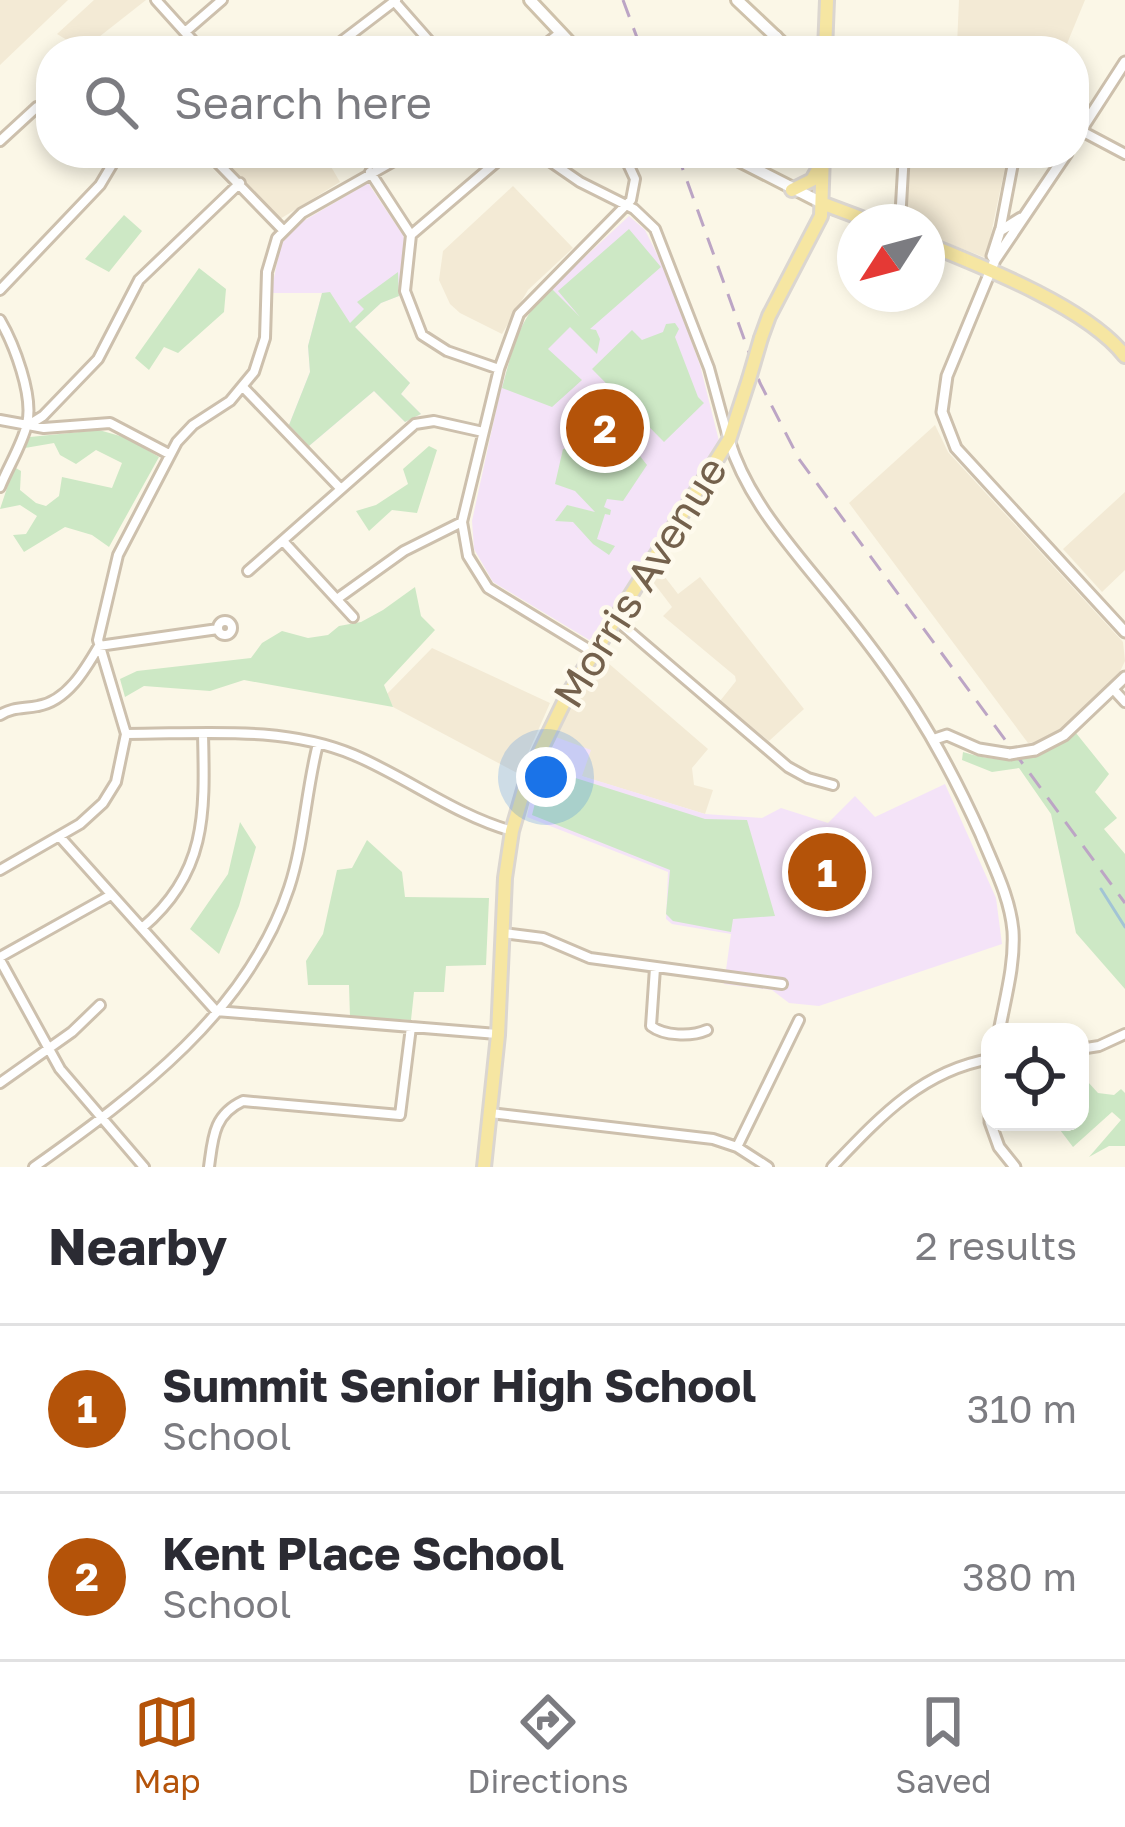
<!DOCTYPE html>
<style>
body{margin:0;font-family:"Golos Text",sans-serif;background:#f7f7f7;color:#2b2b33}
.controls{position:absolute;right:36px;bottom:36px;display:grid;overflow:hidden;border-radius:24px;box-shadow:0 6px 18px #0003}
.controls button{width:108px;height:108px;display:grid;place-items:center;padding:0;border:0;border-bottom:3px solid #e1e1e2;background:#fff;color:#2b2b33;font:60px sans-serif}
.compass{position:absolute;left:837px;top:204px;width:108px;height:108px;border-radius:50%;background:#fff;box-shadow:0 6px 18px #0003;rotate:234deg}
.you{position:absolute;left:546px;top:777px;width:42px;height:42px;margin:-30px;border:9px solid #fff;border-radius:50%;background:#1a73e8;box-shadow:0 0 0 18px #1a73e833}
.badge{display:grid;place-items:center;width:78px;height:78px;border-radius:50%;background:#b45309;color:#fff;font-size:39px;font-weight:700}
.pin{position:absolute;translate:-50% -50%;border:6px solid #fff;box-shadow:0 3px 12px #0006}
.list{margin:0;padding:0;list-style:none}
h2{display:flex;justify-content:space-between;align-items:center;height:156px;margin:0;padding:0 48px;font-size:51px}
h2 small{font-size:39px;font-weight:400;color:#7c7c81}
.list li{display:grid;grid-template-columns:78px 1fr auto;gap:36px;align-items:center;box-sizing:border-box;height:168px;padding:0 48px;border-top:3px solid #e1e1e2}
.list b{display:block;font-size:45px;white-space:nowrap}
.list p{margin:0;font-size:39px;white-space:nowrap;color:#7c7c81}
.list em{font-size:39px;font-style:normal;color:#7c7c81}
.icon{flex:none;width:66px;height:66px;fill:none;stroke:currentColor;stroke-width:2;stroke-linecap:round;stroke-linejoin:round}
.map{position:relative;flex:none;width:1125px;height:1167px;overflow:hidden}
.search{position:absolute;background:#fff;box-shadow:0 6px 18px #0003;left:36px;right:36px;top:36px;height:132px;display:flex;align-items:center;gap:30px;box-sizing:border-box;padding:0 42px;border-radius:48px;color:#7c7c81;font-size:45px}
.sheet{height:492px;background:#fff}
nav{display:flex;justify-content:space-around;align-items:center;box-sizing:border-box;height:168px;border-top:3px solid #e1e1e2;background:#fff;font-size:33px;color:#7c7c81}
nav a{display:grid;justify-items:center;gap:6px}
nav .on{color:#b45309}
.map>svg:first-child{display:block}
</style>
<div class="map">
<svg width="1125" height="1167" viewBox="0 0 1125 1167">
<rect width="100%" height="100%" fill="#fbf7e7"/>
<!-- residential -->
<path fill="#f3ead5" d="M0,0H68L0,65Z
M94,0H146L90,44L77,46L57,34Z
M959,0H1085L1064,51H943L944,45H957Z
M225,153H323L340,182L280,219L220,158Z
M910,153H1008L986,258L927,235V222H906Z
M513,186L573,248L528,290L502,334L460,313L450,304L439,280L443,251Z
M935,425L948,452L1123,642L1125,661L1117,678L1067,725L1037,742L1028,743L849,503Z
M1125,492V570L1102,592L1063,549Z
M658,568L678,594L700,577L804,709L769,741L720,701L736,681L735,676L663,616L672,607L650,578Z
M432,648L550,703L519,774L393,707L387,694Z
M600,656L708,749L692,768L694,785L713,790L705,814L581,776L553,736Z"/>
<!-- education -->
<path fill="#f4e3f8" d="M368,183L403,235L406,247L401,295L381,303L355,327L410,383L401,394L421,414L405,422L374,391L309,446L289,425L310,372L308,346L322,293H271L279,253L282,243L300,223Z
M629,216L645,230L667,274L700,365L719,441L591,641L493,582L474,549L472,521L500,392L520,328L543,296Z
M553,736L591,750L582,776L705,814L762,818L781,808L828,823L855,796L875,817L945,784L996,898L1002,944L819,1006L789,1003L772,990L724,984L731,934L672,924L666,919L668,872L527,817L533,784Z"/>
<!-- green -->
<path fill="#cde8c5" d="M124,215L142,231L109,272L85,259Z
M629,229L661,267L590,329L596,330L600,339L597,354L570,327L548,349L582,380L552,407L502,388C512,351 520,313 552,289L580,317L558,291Z
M199,268L226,289L224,312L178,353L164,347L149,370L135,358Z
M398,272L399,296L381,303L355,327L410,383L401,394L421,414L405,422L374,391L309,446L289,425L310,372L308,346L322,293L330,292L350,323L364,309L357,302Z
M675,323L679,329L675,337L698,397L704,403L664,442L592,369L632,330L642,340L663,332L666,324Z
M99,430L127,438L159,457L109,547L92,535L65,527L24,552L13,535L26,534L37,516L20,505L0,509L14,467L21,471L20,490L36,503L46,506L59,496L62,477L112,488L122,463L96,450L76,464L60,455L54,443L25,448L30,437Z
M585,445L611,452L636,451L647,465L623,501L607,499L604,507L611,510L610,515L605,514L597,539L615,546L609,555L593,544L573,522L555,521L567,505L595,512L575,491L555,484L563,449Z
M429,446L437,450L417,513L392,510L369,531L356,511L376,505L408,484L403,469Z
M415,587L421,616L435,630L384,685L393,707L244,680L210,691L144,686L125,697L120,679L137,671L251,658L262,643L282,631L308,638L328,635L339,626L361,622L383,610Z
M1076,733L1109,774L1095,792L1117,818L1104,829L1125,854V989L1076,933L1051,814L1019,768L992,772L962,760L963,752C1005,766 1041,759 1076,733Z
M544,768L705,819L747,820L775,916L733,919L731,932L673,921L666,914L670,870L532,815Z
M240,822L256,847L239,906L219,954L190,929L228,874Z
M367,840L402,872L405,897L489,898L486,965L446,966L444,992H414L411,1020L350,1017L349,985H308L306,961L323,934L337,870L352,868Z
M1088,1082L1098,1093L1114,1095L1121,1089L1125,1093V1146H1109L1089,1157L1121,1120L1112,1112L1073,1147L1054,1122H1080V1088Z"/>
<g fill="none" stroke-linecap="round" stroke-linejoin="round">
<!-- stream -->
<path stroke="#a2c4d5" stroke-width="3" d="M1101,889L1125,927"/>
<defs>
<path id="minor" d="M156,0L202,51
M394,1L438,51
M185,32L222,0
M329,51L396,0
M537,51L560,33
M762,51L777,36
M1074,127L1125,154
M0,141L37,107L51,103
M124,153L158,161H216L283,230
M538,153L580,182L634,209L655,229L709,368L727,434
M370,172L411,235L405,291L422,335L447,351L499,369
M900,222L904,153
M1000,231L1015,153
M411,235L507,153
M0,290L100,185L119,153
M0,320C14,344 34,396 27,424C22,445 8,467 0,487
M243,387L340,488
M0,420L44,428L110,423L169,454
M27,426L43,416L98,359L139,280L240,183
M283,541L353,617
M248,571L415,424L434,421L483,432
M337,599L404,551L462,522
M615,619L788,767L808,778L833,785
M218 628a7 7 0 1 1 14 0a7 7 0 1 1-14 0Z
M593,652L488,588L468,556L462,522L499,369L519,314L631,200L635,179L623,153
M1114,690L1125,702
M0,715C13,707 23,709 38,706C67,701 85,670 99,646L218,629
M126,734C202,734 283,725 354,755C408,778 455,815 512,831
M60,837L216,1011L497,1034
M0,870L80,824L103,803L116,782L126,734L98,640L118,555L177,442L193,425L230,401L254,372L265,338L267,272L277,238L302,213L408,153
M142,928C207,873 205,814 203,734
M503,933L543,938L590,958L782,984
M0,957L111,895
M0,960L60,1069L144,1167
M655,968L651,1026C664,1036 691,1037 707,1030
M1080,1049L1099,1046L1125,1034
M0,1083L72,1032L100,1005
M490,1113L713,1139L737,1147L768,1167
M737,1147L799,1020
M34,1167C137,1094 248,1012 289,888C304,843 306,790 318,744
M209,1167C213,1138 213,1115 243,1101L400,1115L411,1027
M832,1167C878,1119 921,1071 990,1059"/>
<path id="tertiary" d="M1074,141L1125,62
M1067,153L995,260L947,376L942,412L956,448L1125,632
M995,260L992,256L1000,231L1021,218
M729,440C747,499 791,547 829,594C897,677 937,737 981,835C994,867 1010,897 1013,931C1015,965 1005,999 999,1032
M935,739L947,735L979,749L1010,754
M1035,750L1064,735L1125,677
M990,1087V1121
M990,1122L999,1147L1015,1167"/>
<path id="secondary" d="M530,0L578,51
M737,0L791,51
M724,153L824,204"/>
<path id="primary" d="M825,51L827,0
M792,190L812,180L820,166
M824,204L872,222
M927,244C984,267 1088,308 1125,356
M761,338L769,316L821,216L823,153
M484,1167L498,1035L505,878L512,831L528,776L568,694L729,440L749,379"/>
</defs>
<!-- minor casing -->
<use href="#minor" stroke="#cdc0ad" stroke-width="14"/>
<!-- tertiary casing -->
<use href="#tertiary" stroke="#cdc0ad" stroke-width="15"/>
<!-- secondary casing -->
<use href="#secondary" stroke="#cfc2ab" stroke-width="16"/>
<!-- primary casing -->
<use href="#primary" stroke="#dbd6d0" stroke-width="18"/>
<!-- minor -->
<use href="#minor" stroke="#fff" stroke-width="8"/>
<!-- tertiary -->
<use href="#tertiary" stroke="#fff" stroke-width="9"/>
<!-- secondary -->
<use href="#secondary" stroke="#fff" stroke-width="10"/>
<!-- primary -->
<use href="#primary" stroke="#f6e6a2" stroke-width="12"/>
<!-- rail -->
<path stroke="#bca5c5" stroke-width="3" stroke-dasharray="18 12" stroke-linecap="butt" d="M623,0L642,51
M677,153L760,383L799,459L1125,903"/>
<defs>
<path id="tertiary-bridge" d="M1010,754L1035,750"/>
<path id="primary-bridge" d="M749,379L761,338"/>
</defs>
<!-- tertiary-bridge casing -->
<use href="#tertiary-bridge" stroke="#cdc0ad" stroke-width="15" stroke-linecap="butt"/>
<!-- primary-bridge casing -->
<use href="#primary-bridge" stroke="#dbd6d0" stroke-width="18" stroke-linecap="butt"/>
<!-- tertiary-bridge -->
<use href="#tertiary-bridge" stroke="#fff" stroke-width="9"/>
<!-- primary-bridge -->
<use href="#primary-bridge" stroke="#f6e6a2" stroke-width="12"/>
</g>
<g text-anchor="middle" stroke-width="9" stroke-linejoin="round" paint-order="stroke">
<!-- street labels -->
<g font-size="42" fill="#74614c" stroke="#fefaed">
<text transform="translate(640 582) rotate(-58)" y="15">Morris Avenue</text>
</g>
</g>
</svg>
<div class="controls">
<button><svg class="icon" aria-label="locate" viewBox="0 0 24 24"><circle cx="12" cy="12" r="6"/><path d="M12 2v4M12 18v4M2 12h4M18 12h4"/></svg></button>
</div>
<svg class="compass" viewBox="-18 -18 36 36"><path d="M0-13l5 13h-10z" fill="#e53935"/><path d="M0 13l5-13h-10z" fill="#7c7c81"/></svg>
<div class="you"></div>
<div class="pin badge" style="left:827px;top:872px">1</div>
<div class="pin badge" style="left:605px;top:428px">2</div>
<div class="search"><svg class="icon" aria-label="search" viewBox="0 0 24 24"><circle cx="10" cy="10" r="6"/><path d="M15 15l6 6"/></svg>Search here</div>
</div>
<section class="sheet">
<h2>Nearby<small>2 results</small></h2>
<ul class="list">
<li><span class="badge">1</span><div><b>Summit Senior High School</b><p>School</p></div><em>310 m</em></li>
<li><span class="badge">2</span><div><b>Kent Place School</b><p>School</p></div><em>380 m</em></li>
</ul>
</section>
<nav>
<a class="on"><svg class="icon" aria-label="map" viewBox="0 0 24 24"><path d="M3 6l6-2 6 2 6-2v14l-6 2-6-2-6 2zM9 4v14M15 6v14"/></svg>Map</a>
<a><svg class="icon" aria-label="directions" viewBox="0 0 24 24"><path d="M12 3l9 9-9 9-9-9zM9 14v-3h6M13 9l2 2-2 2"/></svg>Directions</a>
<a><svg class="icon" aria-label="saved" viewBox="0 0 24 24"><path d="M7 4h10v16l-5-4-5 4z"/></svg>Saved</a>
</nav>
